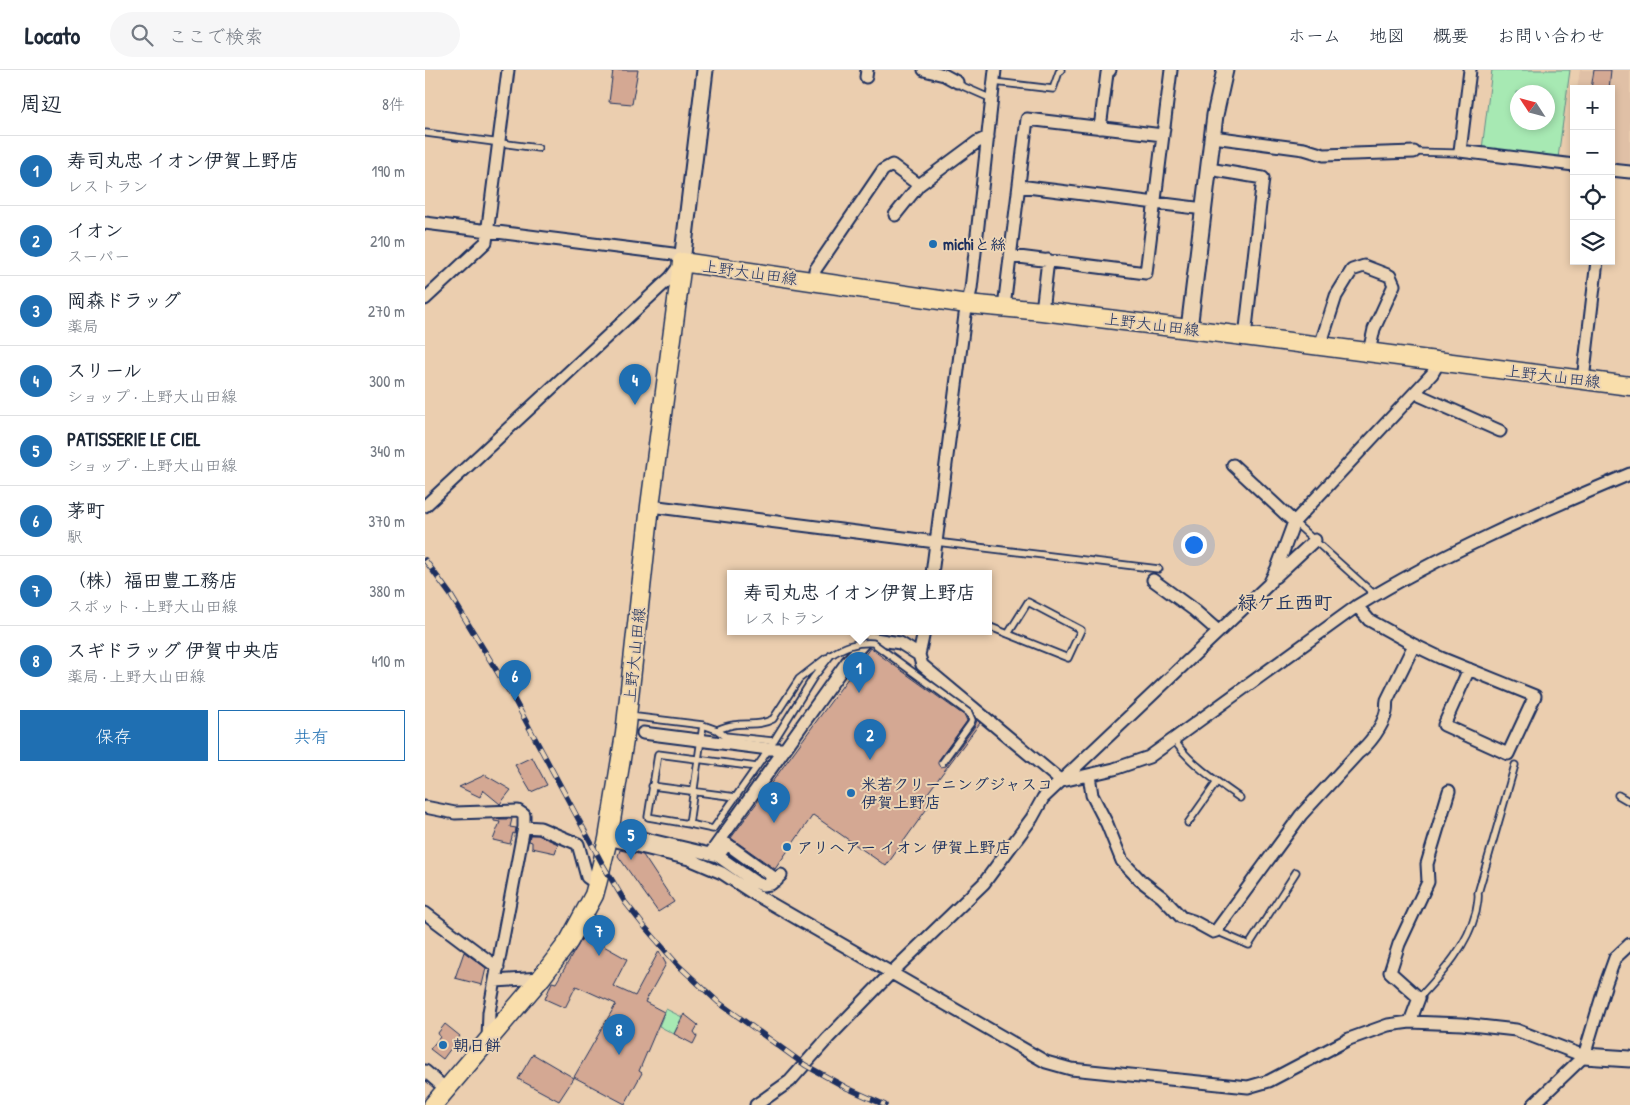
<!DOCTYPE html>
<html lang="ja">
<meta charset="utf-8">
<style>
body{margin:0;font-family:"Patrick Hand","Klee One",sans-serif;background:#f6f6f7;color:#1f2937}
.controls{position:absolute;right:15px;top:15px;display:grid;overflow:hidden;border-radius:0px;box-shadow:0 2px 8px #0003}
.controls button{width:45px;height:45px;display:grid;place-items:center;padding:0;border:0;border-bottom:1px solid #e0e1e3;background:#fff;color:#1f2937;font:25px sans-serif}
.compass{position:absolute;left:1085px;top:15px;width:45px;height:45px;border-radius:50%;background:#fff;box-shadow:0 2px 8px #0003;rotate:306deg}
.you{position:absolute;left:768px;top:474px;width:18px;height:18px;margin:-12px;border:4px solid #fff;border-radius:50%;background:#1a73e8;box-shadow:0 0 0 8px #1a73e833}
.badge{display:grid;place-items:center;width:32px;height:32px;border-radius:50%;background:#1f6fb2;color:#fff;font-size:16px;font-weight:700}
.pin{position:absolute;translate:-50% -41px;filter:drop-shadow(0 1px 2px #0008)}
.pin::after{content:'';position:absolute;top:26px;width:18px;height:15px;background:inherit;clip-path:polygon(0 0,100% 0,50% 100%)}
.popup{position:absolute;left:302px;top:500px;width:265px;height:65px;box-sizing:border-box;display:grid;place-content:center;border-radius:0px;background:#fff;filter:drop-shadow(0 1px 4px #0005);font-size:16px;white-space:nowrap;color:#747a83}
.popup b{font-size:19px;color:#1f2937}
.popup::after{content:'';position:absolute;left:50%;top:100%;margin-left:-10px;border:10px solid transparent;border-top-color:#fff}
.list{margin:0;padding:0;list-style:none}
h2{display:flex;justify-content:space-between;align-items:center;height:65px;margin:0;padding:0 20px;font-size:21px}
h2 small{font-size:16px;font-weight:400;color:#747a83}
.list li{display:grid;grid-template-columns:32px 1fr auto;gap:15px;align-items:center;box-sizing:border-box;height:70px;padding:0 20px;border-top:1px solid #e0e1e3}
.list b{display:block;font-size:19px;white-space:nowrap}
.list p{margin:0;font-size:16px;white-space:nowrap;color:#747a83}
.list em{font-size:16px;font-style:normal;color:#747a83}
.actions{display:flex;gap:10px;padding:15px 20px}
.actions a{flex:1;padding:11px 0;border:1px solid #1f6fb2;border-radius:0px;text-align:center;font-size:18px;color:#1f6fb2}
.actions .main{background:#1f6fb2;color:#fff}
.icon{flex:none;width:28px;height:28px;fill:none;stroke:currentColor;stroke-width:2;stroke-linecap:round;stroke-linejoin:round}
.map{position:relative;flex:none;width:1205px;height:1035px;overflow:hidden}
header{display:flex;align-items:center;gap:30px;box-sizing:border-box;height:70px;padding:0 25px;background:#fff;border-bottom:1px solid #e0e1e3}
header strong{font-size:24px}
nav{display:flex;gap:28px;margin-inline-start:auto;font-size:18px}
.search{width:350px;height:45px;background:#f6f6f7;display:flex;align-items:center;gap:12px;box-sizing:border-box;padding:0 18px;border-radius:28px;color:#747a83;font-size:19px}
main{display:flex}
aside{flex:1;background:#fff}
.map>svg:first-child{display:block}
</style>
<header>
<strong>Locato</strong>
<div class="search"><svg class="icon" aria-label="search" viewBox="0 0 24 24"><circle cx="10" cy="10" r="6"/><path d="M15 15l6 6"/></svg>ここで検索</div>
<nav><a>ホーム</a><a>地図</a><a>概要</a><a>お問い合わせ</a></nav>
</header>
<main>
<aside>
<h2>周辺<small>8件</small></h2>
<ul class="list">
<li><span class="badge">1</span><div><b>寿司丸忠 イオン伊賀上野店</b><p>レストラン</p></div><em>190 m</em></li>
<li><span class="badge">2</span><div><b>イオン</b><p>スーパー</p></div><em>210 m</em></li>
<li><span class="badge">3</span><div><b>岡森ドラッグ</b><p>薬局</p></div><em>270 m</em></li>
<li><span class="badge">4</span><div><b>スリール</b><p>ショップ · 上野大山田線</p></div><em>300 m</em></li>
<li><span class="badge">5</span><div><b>PATISSERIE LE CIEL</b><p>ショップ · 上野大山田線</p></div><em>340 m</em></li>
<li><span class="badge">6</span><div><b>茅町</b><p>駅</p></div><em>370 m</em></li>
<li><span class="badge">7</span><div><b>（株）福田豊工務店</b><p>スポット · 上野大山田線</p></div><em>380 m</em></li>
<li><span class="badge">8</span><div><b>スギドラッグ 伊賀中央店</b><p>薬局 · 上野大山田線</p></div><em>410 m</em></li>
</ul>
<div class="actions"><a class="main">保存</a><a>共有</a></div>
</aside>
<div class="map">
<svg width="1205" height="1035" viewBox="0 0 1205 1035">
<rect width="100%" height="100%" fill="#ebceaf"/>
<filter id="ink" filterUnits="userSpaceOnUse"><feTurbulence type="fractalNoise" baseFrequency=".02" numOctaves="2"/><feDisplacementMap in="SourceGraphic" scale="10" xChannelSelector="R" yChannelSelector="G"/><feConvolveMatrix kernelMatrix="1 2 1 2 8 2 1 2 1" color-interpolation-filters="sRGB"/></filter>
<g filter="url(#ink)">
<!-- built -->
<path fill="#e0c0a6" d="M1155,0H1205V98L1186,96V19H1152Z"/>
<!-- green -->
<path fill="#a7e9b3" stroke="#618c88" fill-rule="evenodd" d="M1067,0H1145L1133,88L1057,79ZM1092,22H1122V52H1092Z
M241,939L257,947L249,964L234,956Z"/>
<!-- building -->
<path fill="#d4a893" stroke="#1b2f5e" d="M188,0H213L207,34L184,32Z
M1169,0H1186L1184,19H1166Z
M445,578L540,646L542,651L513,691V694L515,697L521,696L550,656L552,650L555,653L499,728L506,733L461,796L388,745L350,799L306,768Z
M107,687L122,715L106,722L90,695Z
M60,705L86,720L75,734L58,720L55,727L34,717Z
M69,749H87L85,757L91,758L90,764L88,763L85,774L68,770L75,752L69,751Z
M105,765H113L133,774L130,783L107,778V772L104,771Z
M195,780L218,785L249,832L233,842L193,786Z
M159,865L202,889L188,916L210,926L234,881L241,894L220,932L239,942L214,1001L217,1003L200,1034L149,1007L191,934L151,916L140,938L120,929L127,912L131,913Z
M39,882L61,898L57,915L30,908Z
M259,944L273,955L269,962L272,966L268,974L249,964Z
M20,954L35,966L18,989L5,979L15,967L13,963Z
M108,984L149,1008L134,1031L93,1009Z"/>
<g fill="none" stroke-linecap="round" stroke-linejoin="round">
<defs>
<path id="lane" d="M532,12L535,15L567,29
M569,12L628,19L634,2L636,0
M1,63L113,78
M989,82L1030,83L1035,81
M869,452L950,525
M511,472L734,499
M563,556L643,588L656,560L603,532L583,564
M204,646L278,655L292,660L300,666L348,671
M278,655L264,754L288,759L338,688L388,608L406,585
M292,660C297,658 302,656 308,655C323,652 333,657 348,649L374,609L401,588
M749,669C760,690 795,714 815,728
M227,716L311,727
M1193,725L1205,732
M763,753L792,712
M264,754L223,747L233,684L332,697
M791,861L824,875L871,802
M994,928C1018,902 1042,877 1051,842C1052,835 1054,829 1053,823L1090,695"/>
<path id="street" d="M499,0L519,5L532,12
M1045,0L1035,81L1149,95
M441,7L442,0
M675,58L682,3L685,0
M788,67L879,79L899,85L989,82
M784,99L838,108L820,267
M1186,100L1205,102
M594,116L779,139
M470,145L494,115L552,72L563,67
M0,153L248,184L257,192L246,207L0,436
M586,186L721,203L746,0
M389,211L390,200L458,100L467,95L494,115
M0,229L61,172L83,0
M579,237L602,49L738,65
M617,241L623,190
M895,276L911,226L927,200L939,196L965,206L969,215L949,259L944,282
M1158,310L1172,191
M992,321L996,326L1075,361
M808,395L869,452
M225,436L511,472
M507,504L540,245L546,219L570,0
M850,507L890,470
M728,510L769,540L793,561
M932,536L944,550L989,575L1016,588L1110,626L1083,684L1019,655L1044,599
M499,562L494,585L497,595L636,711
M218,663L344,679H360
M664,705L667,725L682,754L697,791L715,810L737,827L756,847L768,851L788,862L791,861L876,745L933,683C944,675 958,656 961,642C962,638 961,634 962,630L989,575
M637,711L689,699L724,687L932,536C1018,483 1112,443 1205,404
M0,737L30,743L93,741L99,745V757L64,942L63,969
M99,757L115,758L153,774L162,807L172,814
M200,764L285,784L422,592L443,568L475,573L494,585
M183,769L264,789L297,803L326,822L621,992L646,999L823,1017L844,1011L924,969L963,955L985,952L1037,954L1091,960L1159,986
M285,784L293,786L330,812L337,815L346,814L356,805
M293,786L302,774L352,810
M0,843L73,898
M70,911L116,908
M985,952L994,928L965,902L974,874L1003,812L1002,794L1024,721
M0,1001L21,1019
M331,1035L365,1011L403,968L466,903L559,813L607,748L618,728L844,514L852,498L869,452L1007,304L1014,292
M1108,1035L1159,986L1181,913L1190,888L1205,874"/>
<path id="secondary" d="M257,192L280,0
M764,259L790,45L800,0
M1159,986L1205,989"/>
<path id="primary" d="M8,1035L116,908L144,871L169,825L172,814L183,769L200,664L225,436L257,192L542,234L617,241L764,259L1205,316"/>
</defs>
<!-- lane casing -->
<use href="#lane" stroke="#1b2f5e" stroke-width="9"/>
<!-- street casing -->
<use href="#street" stroke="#1b2f5e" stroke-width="15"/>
<!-- secondary casing -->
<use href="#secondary" stroke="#1b2f5e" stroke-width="19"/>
<!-- primary casing -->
<use href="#primary" stroke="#1b2f5e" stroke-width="21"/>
<!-- lane -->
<use href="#lane" stroke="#ecd4b4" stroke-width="5.5"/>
<!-- street -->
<use href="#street" stroke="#ecd4b4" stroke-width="11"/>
<!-- secondary -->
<use href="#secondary" stroke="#ecd4b4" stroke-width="15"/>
<!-- primary -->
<use href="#primary" stroke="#f9deab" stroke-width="18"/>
<defs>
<path id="rail" d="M0,490L25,524L90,631L178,795L200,832L219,856L253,895L293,932L380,995L422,1018L460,1035"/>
</defs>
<!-- rail casing -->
<use href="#rail" stroke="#1b2f5e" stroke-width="5.5"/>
<!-- rail -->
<use href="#rail" stroke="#ecd4b4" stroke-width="4" stroke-dasharray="11" stroke-linecap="butt"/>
<defs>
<path id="lane-bridge" d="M406,585C420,576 431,572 448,573L544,643L547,650L546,653L517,693"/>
</defs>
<!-- lane-bridge casing -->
<use href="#lane-bridge" stroke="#1b2f5e" stroke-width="9" stroke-linecap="butt"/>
<!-- lane-bridge -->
<use href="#lane-bridge" stroke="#ecd4b4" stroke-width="5.5"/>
</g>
</g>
<!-- markers -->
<g fill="#1f6fb2" stroke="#ecd4b4" stroke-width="2">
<circle cx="508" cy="174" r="5"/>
<circle cx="426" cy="723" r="5"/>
<circle cx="362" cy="777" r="5"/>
<circle cx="18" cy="975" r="5"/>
</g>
<g text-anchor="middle" stroke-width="4" stroke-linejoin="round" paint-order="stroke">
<!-- poi labels -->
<g font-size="16" font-weight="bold" fill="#1b2f5e" stroke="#ecd4b4" text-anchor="start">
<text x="518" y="180">michiと絲</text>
<text x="436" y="720">米若クリーニングジャスコ<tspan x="436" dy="18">伊賀上野店</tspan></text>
<text x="372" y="783">アリヘアー イオン 伊賀上野店</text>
<text x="28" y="981">朝日餅</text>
</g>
<!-- street labels -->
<g font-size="16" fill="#1b2f5e" stroke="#ecd4b4">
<text transform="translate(325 202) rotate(8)" y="6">上野大山田線</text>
<text transform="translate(727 254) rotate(7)" y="6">上野大山田線</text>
<text transform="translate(1128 306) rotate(7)" y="6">上野大山田線</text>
<text transform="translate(209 585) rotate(-84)" y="6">上野大山田線</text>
</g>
<!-- quarter labels -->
<g font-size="19" font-weight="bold" fill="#1b2f5e" stroke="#ecd4b4">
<text x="860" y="539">緑ケ丘西町</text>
</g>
</g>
</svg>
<div class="controls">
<button>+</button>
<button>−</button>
<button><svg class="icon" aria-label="locate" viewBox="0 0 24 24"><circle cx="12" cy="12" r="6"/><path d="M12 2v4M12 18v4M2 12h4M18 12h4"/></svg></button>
<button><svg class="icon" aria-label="layers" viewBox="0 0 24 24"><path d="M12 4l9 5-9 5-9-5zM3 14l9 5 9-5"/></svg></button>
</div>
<svg class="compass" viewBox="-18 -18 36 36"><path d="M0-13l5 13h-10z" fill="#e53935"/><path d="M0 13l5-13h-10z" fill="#747a83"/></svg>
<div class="you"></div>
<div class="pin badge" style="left:434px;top:623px">1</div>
<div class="popup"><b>寿司丸忠 イオン伊賀上野店</b>レストラン</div>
<div class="pin badge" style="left:445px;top:690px">2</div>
<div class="pin badge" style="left:349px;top:753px">3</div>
<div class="pin badge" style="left:210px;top:335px">4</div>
<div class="pin badge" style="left:206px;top:790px">5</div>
<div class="pin badge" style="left:90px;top:631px">6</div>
<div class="pin badge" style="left:174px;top:886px">7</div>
<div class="pin badge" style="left:194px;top:985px">8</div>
</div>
</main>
